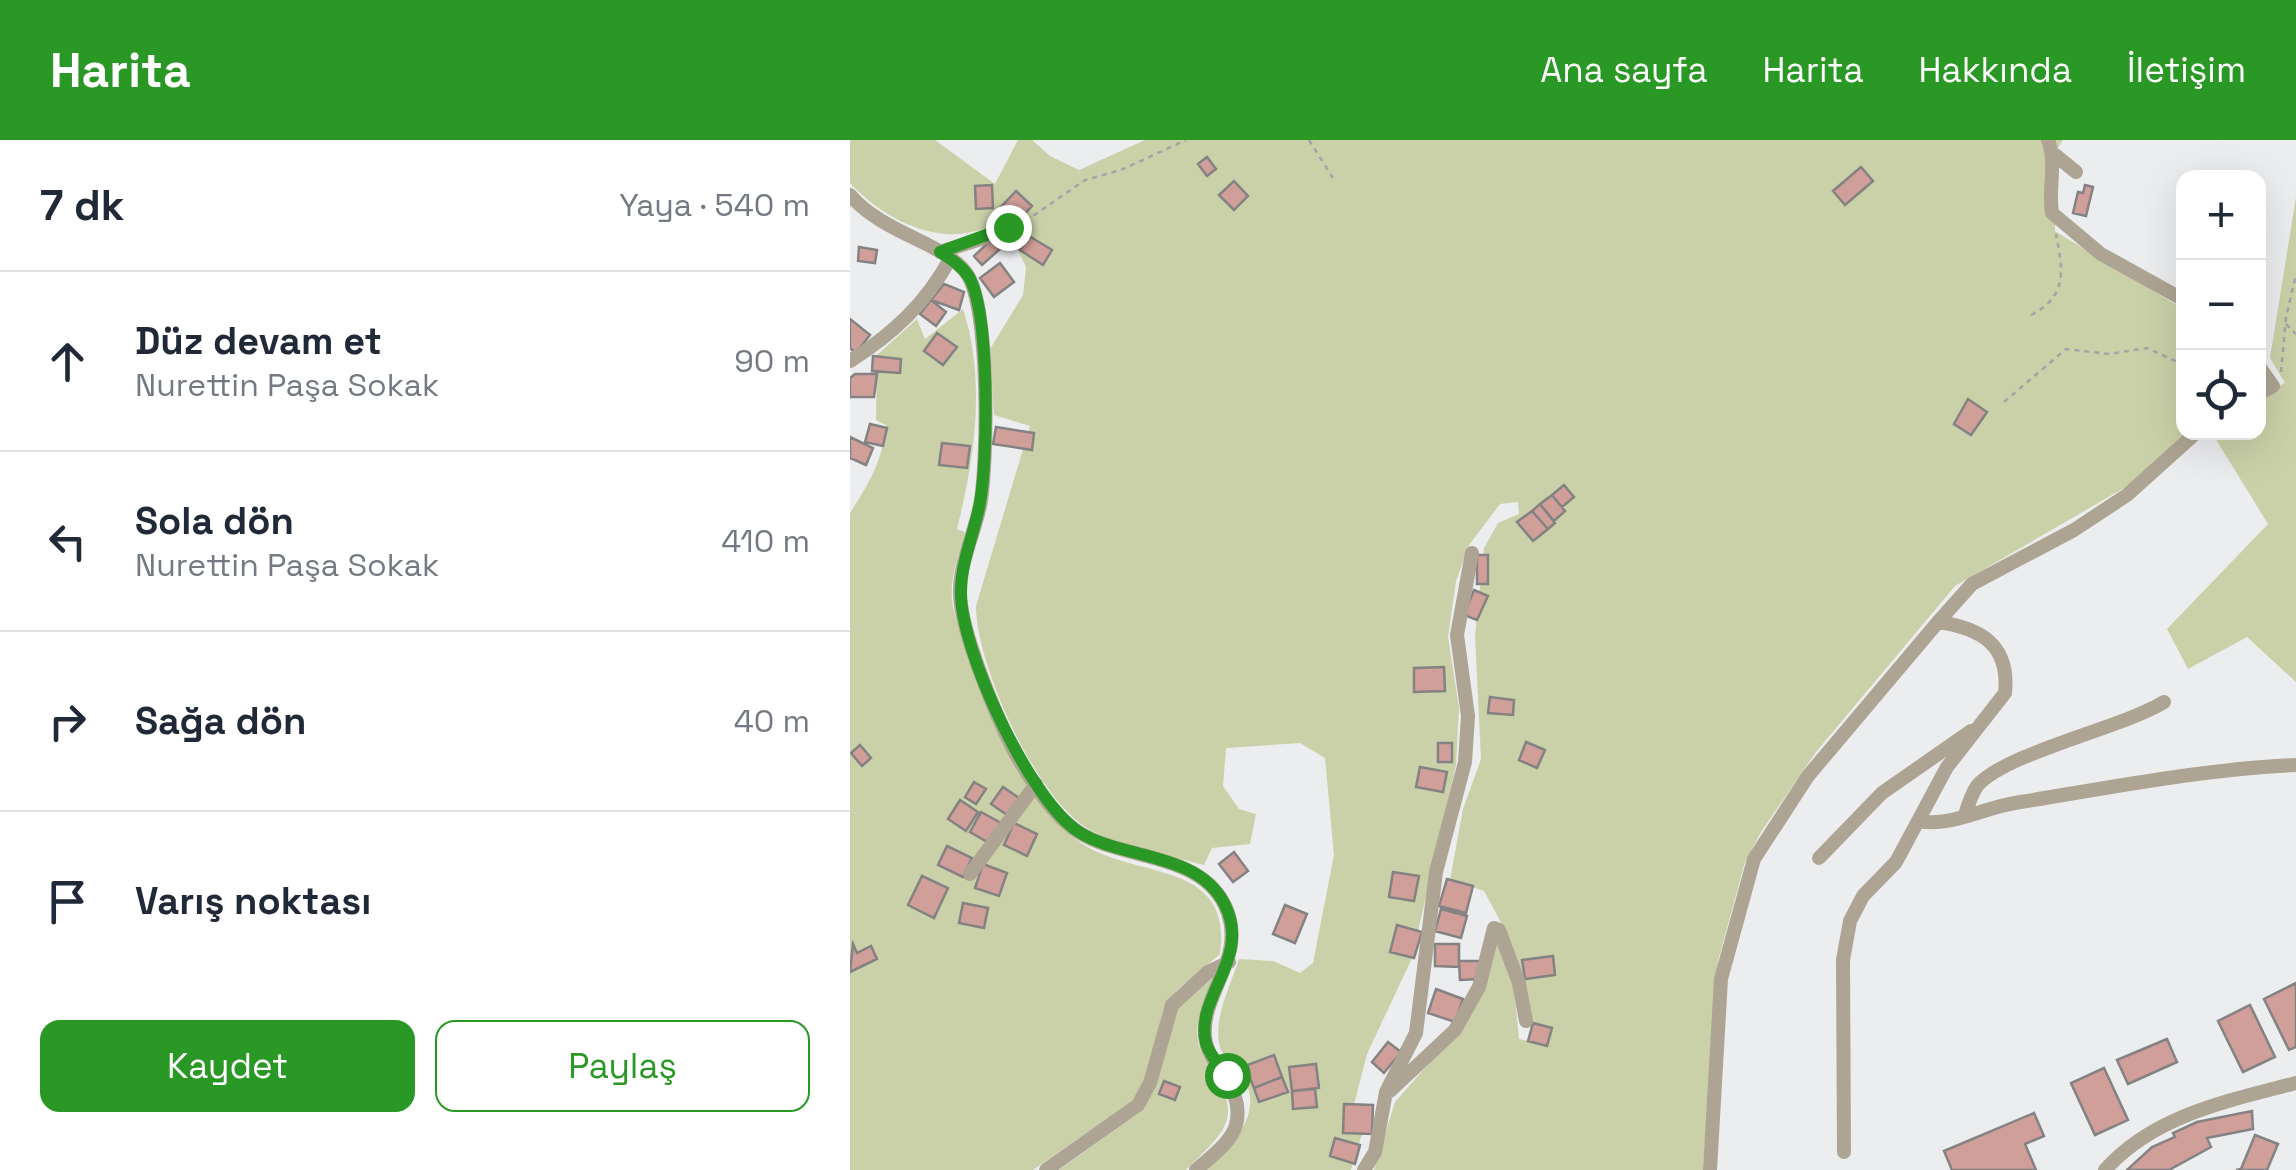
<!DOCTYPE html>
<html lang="tr">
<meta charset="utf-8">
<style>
body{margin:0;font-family:"Space Grotesk",sans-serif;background:#f2f2f3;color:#1f2937}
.controls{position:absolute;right:30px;top:30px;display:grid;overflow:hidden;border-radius:20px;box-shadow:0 10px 40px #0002}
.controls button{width:90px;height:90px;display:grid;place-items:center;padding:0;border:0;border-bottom:2px solid #e0e1e3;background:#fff;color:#1f2937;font:50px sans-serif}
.stop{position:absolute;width:30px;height:30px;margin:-22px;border:8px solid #2a9824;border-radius:50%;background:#fff}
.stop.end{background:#2a9824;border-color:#fff;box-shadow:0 2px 10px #0008}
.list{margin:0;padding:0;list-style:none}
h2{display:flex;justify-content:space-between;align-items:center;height:130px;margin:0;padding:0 40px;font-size:42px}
h2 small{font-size:32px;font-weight:400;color:#747a83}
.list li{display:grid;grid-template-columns:65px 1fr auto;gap:30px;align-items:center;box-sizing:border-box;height:180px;padding:0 40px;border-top:2px solid #e0e1e3}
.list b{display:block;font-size:38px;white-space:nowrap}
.list p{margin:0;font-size:32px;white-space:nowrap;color:#747a83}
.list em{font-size:32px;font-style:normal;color:#747a83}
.actions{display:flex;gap:20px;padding:30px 40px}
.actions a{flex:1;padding:22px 0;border:2px solid #2a9824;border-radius:20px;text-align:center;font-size:35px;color:#2a9824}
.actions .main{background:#2a9824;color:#fff}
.icon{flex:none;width:55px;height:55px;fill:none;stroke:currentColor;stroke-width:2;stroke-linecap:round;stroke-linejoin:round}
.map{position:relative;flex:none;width:1446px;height:1030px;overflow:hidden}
header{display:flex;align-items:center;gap:60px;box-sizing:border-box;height:140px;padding:0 50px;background:#2a9824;color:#fff}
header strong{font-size:48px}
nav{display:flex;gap:55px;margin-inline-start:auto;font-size:35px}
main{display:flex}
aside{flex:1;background:#fff}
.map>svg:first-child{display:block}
</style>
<header>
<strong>Harita</strong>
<nav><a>Ana sayfa</a><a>Harita</a><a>Hakkında</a><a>İletişim</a></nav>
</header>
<main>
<aside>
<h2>7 dk<small>Yaya · 540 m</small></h2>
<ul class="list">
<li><svg class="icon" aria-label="ahead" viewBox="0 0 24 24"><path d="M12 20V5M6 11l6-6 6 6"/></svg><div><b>Düz devam et</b><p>Nurettin Paşa Sokak</p></div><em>90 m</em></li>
<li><svg class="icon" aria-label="left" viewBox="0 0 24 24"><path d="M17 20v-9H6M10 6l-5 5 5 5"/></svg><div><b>Sola dön</b><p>Nurettin Paşa Sokak</p></div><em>410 m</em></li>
<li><svg class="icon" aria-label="right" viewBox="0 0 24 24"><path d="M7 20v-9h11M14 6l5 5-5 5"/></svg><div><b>Sağa dön</b></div><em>40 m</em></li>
<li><svg class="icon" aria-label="arrive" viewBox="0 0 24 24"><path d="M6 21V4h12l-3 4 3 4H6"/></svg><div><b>Varış noktası</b></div></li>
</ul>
<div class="actions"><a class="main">Kaydet</a><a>Paylaş</a></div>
</aside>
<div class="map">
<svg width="1446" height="1030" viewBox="0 0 1446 1030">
<rect width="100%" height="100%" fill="#ecedef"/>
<!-- green -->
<path fill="#cad1a8" d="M0,0H85L145,44L168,0H182L200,16L229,30L295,0H1213L1204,14L1205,91L1333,169L1334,292L1344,293L1274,348L1105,446L966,612L911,692L895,722L868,821L853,1030H524L545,962L614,884L645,798L663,838L669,899L678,901C691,854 656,791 634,751L600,740L613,669L631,619L625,496L634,408L648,383L669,374L668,362L650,364L619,405L606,441L598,497L609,568L606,625L562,818L517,914L502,972L513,991L501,1030H356C379,1008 412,978 396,942C389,928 372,920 369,903C364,877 381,844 389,819L423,821L450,833L463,823L484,715L475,618L450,603L376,608L373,646L389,669L406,674L400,704L362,708L354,725C317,715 270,708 237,688C185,656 126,524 126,466L180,286L144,275L140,209L173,155L176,127L157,87C135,86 118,96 96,94C59,91 24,69 0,43Z
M1446,57V542L1397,497L1338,529L1317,489L1418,384L1362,293L1408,292L1409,254L1435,243L1420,218Z
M113,169C136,240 125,317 107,389L115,392C109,414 100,437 102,459C104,493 169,631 190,662C199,674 215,691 227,700C279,741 384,716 370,814L327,850L313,870L298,936L286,958L183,1030H0V373C19,344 33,320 36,285L26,280L27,215L67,179L75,199Z
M363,837L366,841C357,860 344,879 348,901C352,930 392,955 373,989C364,1004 348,1017 336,1030H209L289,973L300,956L326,868Z"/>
<!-- building -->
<path fill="#d19f9a" stroke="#848282" stroke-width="2.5" d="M357,17L366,29L357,36L348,24Z
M1011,27L1023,41L995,65L983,51Z
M384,41L398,56L384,70L369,55Z
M142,45L143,68L126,69L125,46Z
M1235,45L1243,47L1236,76L1223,73L1228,52L1233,53Z
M166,51L182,66L167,82L151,67Z
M179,96L202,110L193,125L170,110Z
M141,100L150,109L132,125L124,116Z
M9,107L27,110L25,123L8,121Z
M150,123L164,142L144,157L130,138Z
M94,144L114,152L109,170L81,160Z
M81,160L96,172L86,186L70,174Z
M0,179L20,195L6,213L0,208Z
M87,193L107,207L93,225L74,211Z
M23,216L51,219L50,233L22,231Z
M5,234H27L24,257H0V238Z
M1118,259L1137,272L1121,295L1104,284Z
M20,284L37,288L33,306L15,302Z
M146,287L184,293L182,310L143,304Z
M0,297L23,308L16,325L0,318Z
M92,303L120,306L117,328L89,325Z
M714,345L724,357L712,367L702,355Z
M702,355L715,371L704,381L690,364Z
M690,364L705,383L698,389L682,371Z
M682,371L698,389L683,401L667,382Z
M627,415H638V444H627Z
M624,450L638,456L627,480L614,475Z
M594,527L595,551L564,552V528Z
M640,557L664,560L663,575L638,573Z
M676,602L695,610L687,628L669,620Z
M588,603H602V622H588Z
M10,605L21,618L12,626L1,613Z
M570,627L597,632L593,652L566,647Z
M124,642L136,649L126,664L115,657Z
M153,647L169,658L157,675L141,664Z
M110,660L128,672L116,691L98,679Z
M131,672L151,683L139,703L120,692Z
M164,683L187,694L177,716L154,705Z
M97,706L122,718L113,737L88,725Z
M384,712L398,731L383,742L369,724Z
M133,724L157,733L149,756L125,748Z
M543,732L569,736L564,761L539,757Z
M72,736L98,748L84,778L58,765Z
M597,739L623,746L616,773L589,766Z
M113,763L138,768L134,788L109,783Z
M435,765L457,774L445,803L423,794Z
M591,769L617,776L611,798L585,791Z
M547,785L572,792L564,818L540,812Z
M3,804L7,813L21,806L27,819L0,832Z
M585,804H609V827L585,826Z
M703,816L705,835L675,839L672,820Z
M609,821H629V839L610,840Z
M1446,843V907L1439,910L1414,859Z
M586,849L613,859L605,882L578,873Z
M1400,865L1425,917L1393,932L1368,881Z
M683,883L702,888L697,906L678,901Z
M1317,899L1327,922L1278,944L1267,920Z
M538,902L551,912L534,933L522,922Z
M424,915L432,937L404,948L395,926Z
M466,924L469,948L442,951L439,927Z
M1254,928L1278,980L1245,995L1221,943Z
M432,937L438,952L409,962L404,948Z
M314,941L330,947L325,960L309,954Z
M465,949L467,967L443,969L442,951Z
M494,964L523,965L522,994L493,993Z
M1402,971L1403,989L1357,998L1361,1007L1319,1030H1277L1302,1007L1325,997L1323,993L1347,982Z
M1184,973L1194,996L1175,1004L1186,1030H1102L1094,1011Z
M1405,995L1428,1004L1417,1030H1386L1391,1029Z
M485,998L510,1005L505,1024L480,1016Z"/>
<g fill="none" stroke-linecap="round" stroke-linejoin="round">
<!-- path -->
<path stroke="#a3a4a5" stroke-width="2.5" stroke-dasharray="5 5" stroke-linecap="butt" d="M459,0L483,38
M147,92L186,74L235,40L271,30L336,0
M1181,175C1218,156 1213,131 1206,94
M1436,184L1446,194
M1431,232L1436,177L1446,135
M1154,262L1216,209L1259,214L1297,208L1334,225"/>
<!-- minor -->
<path stroke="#aea493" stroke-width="14" d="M1198,0C1207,22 1198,49 1202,73L1251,114L1334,160
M1204,14L1226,32
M0,55C33,94 96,103 117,134C140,168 138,324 130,366C124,394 109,425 110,454C111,492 146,576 164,611C179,638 203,677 230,693C275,721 357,712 378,773C394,820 352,852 355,896C358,930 396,946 386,985C381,1003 359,1018 346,1030
M90,112L137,97
M0,221C43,194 76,163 100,119
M1408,225L1423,246L1408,254
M1088,482L1122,444L1224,390L1277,355L1347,292
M1115,675C1118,665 1121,655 1127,646C1155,613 1272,588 1314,562
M1069,681C1101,687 1133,668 1165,663C1258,648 1352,629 1446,625
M969,718L1032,653L1121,591
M120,734L186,644
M540,951L605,890L629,847L644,788L649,790L669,843L676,881
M196,1030L288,965L300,943L322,865L358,832L379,822
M514,1030L525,1012L536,952L566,893L586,732L615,622L618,576L607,495L622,413
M860,1030L871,839L904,719L958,636L1088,482C1130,488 1160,504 1155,553L1097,627L1046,722L1013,756L1000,781L993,820L994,1012
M1255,1030C1304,975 1378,961 1446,943"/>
</g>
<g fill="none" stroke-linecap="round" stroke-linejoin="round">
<!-- route -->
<path stroke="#2a9824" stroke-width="12" d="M158,87L90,112C101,119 112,126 119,137C140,173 138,319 130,362C125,392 111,421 111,451C109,508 180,661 229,692C273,720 348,711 375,765C402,819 344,857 356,903C359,915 370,925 377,935"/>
</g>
</svg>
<div class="controls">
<button>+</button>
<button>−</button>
<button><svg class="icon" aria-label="locate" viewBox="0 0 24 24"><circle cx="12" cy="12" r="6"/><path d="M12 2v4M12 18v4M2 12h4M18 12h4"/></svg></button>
</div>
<div class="stop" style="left:377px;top:935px"></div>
<div class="stop end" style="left:158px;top:87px"></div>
</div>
</main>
